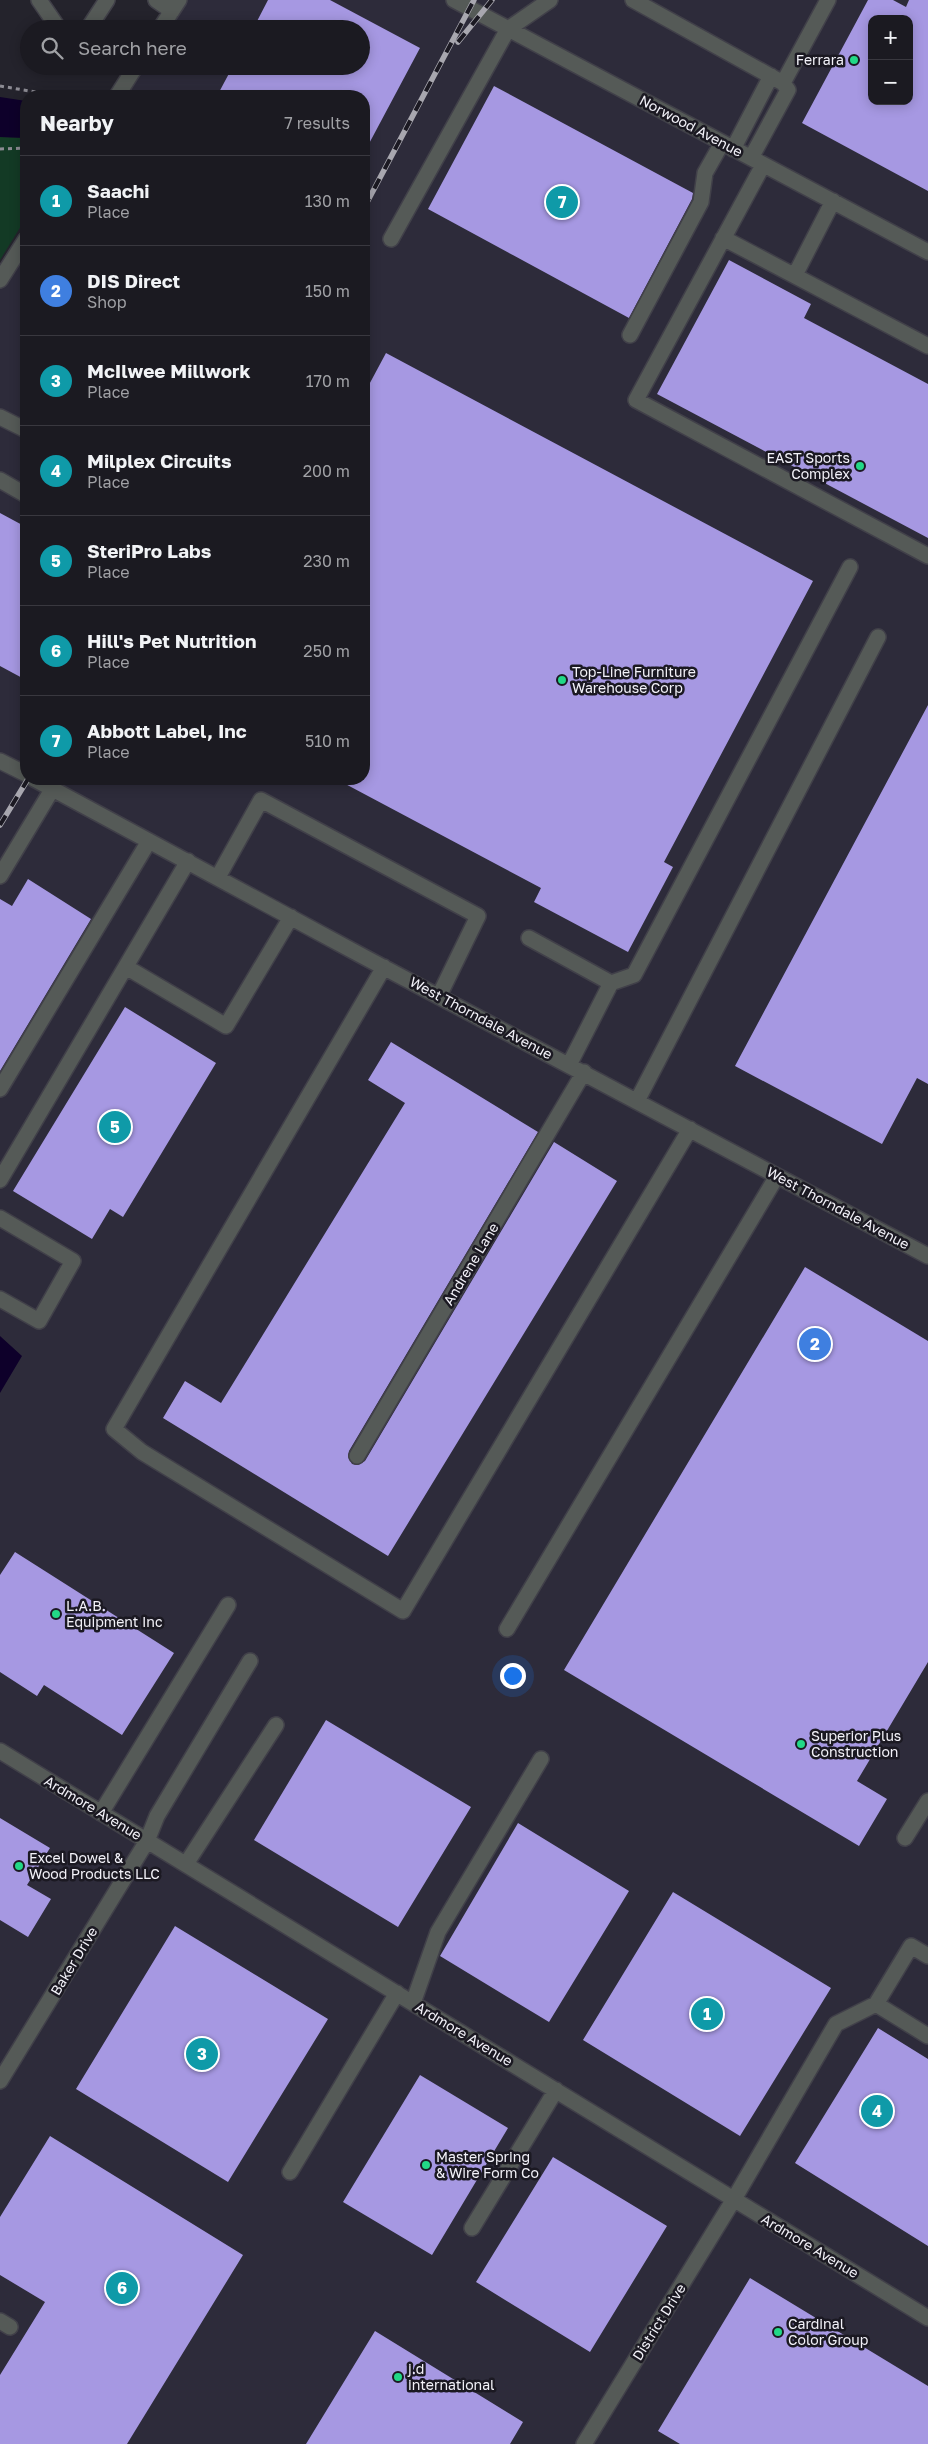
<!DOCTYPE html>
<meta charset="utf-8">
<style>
body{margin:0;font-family:"Golos Text",sans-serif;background:#28272e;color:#f1f3f6}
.controls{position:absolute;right:15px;top:15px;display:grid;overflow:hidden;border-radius:10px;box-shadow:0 2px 12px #0003}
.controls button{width:45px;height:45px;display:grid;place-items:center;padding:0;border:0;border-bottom:1px solid #39383f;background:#1b1a21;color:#f1f3f6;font:25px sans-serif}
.you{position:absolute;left:512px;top:1675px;width:18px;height:18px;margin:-12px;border:4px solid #fff;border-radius:50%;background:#1a73e8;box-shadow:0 0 0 8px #1a73e833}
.badge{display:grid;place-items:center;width:32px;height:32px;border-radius:50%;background:#7c3aed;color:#fff;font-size:16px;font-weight:700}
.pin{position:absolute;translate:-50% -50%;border:2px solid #fff;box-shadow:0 1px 5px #0006}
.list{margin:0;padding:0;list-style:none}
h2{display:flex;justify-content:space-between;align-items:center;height:65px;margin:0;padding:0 20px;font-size:21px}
h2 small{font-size:16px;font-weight:400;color:#a0a1a5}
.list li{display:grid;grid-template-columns:32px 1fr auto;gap:15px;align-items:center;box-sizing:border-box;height:90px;padding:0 20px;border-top:1px solid #39383f}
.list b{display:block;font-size:19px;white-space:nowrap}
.list p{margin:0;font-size:16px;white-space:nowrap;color:#a0a1a5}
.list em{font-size:16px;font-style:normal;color:#a0a1a5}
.icon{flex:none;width:28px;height:28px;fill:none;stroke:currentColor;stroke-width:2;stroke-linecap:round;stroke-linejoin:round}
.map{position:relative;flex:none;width:928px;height:2444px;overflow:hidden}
.search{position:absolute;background:#1b1a21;box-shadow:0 2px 12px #0003;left:20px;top:20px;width:350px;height:55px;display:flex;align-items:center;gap:12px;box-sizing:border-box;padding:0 18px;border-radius:28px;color:#a0a1a5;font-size:19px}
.panel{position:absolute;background:#1b1a21;box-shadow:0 2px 12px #0003;left:20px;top:90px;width:350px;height:695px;border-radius:20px}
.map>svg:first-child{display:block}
</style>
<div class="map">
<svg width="928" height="2444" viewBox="0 0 928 2444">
<rect width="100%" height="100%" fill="#24232c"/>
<!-- built -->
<path fill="#2d2b3a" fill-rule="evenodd" d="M177,0H928V2444H0V279L26,238V779H364V96H116L135,66H361V29H159ZM872,19H909V101H872Z"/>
<!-- green -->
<path fill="#133a25" d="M0,137L26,138V218L0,260Z"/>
<!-- water -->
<path fill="#0e002a" d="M0,97L26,101V138L0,137Z
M0,1336L22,1356L0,1393Z"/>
<!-- building -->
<path fill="#a698e2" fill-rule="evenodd" d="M268,0H330L420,48L364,153V96H217L233,66H361V29H253Z
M868,0H893L906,7L909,0H928V191L802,123ZM872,19H909V101H872Z
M494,86L693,193L692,199L629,318L428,209Z
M729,260L811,304L804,318L928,384V538L657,394Z
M386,353L813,581L664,862L673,867L628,952L534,902L541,888L336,779H364V394Z
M0,513L26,527V680L0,666Z
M928,705V1084L917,1078L882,1144L735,1066Z
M28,879L91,919L0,1071V899L12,906Z
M125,1007L216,1063L123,1217L110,1209L92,1239L13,1191Z
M391,1042L538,1132L349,1451L348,1456L352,1464L357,1465L365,1461L554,1142L617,1181L388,1556L163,1418L185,1381L221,1403L405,1103L368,1080Z
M805,1267L928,1341V1662L857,1781L887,1799L859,1846L564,1670Z
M15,1552L174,1653L122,1735L44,1685L37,1696L0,1672V1575Z
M326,1720L471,1807L398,1927L254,1840Z
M0,1818L50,1848L27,1885L51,1899L28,1937L0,1920Z
M518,1823L629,1891L549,2022L440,1956Z
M673,1892L831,1988L740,2136L583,2040Z
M175,1926L328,2019L228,2182L76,2089Z
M878,2028L928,2059V2246L795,2163Z
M420,2075L508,2128L432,2255L343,2202Z
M50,2136L243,2255L127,2444H0V2375L45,2302L0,2275V2217Z
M553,2157L667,2226L590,2352L476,2282Z
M750,2278L928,2386V2444H680L658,2431Z
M375,2331L523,2422L510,2444H306Z"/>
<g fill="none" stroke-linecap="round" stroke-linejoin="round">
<defs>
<path id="minor" d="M39,0L59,29
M156,0L172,11
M454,0L928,252
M633,0L783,83L788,90L751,158
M88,29L107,0
M160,29L179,0
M783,83L828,0
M117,96L136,66
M733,149L771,76
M763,165L636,400L928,556
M723,238L928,346
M391,239L508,29L550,0
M795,275L833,201
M0,280L26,239
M630,335L701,202L705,173L722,143
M0,417L26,430
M0,480L26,495
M0,761L26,774
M34,779L366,958L928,1256
M0,876L53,788
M218,877L261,800L478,916L439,996
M529,938L611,983
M126,967L226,1026L291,917
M384,967L114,1429L142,1452L403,1611L690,1129
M569,1065L611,983L634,975L850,567
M0,1089L149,841
M637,1101L878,637
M0,1180L188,861
M0,1218L73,1261L39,1321L0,1299
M357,1456L584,1072
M507,1629L777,1176
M0,1751L928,2318
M101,1813L228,1605
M905,1838L928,1801
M186,1864L276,1725
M413,2003L438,1932L541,1759
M876,2004L928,2036
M0,2081L147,1841L157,1816L250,1661
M290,2172L397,1993
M472,2228L556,2090
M0,2321L10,2327
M584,2444L734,2199L836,2024L876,2004L911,1946L928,1956"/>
</defs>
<!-- minor casing -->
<use href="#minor" stroke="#414049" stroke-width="18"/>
<!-- path -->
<path stroke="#8c8b93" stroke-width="3" stroke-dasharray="4 4" stroke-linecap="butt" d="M0,86L59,96
M0,149L26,148"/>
<!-- minor -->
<use href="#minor" stroke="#555a57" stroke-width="15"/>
<defs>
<path id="rail" d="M458,42L492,0
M364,208L474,0
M0,825L28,779"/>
</defs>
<!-- rail casing -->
<use href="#rail" stroke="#a8a7af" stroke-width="5.5"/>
<!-- rail -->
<use href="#rail" stroke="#1b1922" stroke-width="4" stroke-dasharray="11" stroke-linecap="butt"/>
</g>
<!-- markers -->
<g fill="#22d887" stroke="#1b1922" stroke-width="2">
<circle cx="854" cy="60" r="5"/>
<circle cx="860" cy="466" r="5"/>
<circle cx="562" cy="680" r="5"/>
<circle cx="56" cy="1614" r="5"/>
<circle cx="801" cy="1744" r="5"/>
<circle cx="19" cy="1866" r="5"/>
<circle cx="426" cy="2165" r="5"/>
<circle cx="778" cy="2332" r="5"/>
<circle cx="398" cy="2377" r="5"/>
</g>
<g text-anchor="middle" stroke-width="5" stroke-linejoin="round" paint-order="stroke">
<!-- poi labels -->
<g font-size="14" fill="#f3f2f9" stroke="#1b1922" text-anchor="start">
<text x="844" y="65" text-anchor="end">Ferrara</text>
<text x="850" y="463" text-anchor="end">EAST Sports<tspan x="850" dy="16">Complex</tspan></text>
<text x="572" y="677">Top-Line Furniture<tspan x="572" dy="16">Warehouse Corp</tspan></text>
<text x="66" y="1611">L.A.B.<tspan x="66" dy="16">Equipment Inc</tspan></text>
<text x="811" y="1741">Superior Plus<tspan x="811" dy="16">Construction</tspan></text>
<text x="29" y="1863">Excel Dowel &amp;<tspan x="29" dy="16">Wood Products LLC</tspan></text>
<text x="436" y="2162">Master Spring<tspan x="436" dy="16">&amp; Wire Form Co</tspan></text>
<text x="788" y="2329">Cardinal<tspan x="788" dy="16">Color Group</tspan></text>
<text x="408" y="2374">j.d<tspan x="408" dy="16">international</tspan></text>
</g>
<!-- street labels -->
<g font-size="14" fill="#f3f2f9" stroke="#1b1922">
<text transform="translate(691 126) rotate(28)" y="5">Norwood Avenue</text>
<text transform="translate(481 1018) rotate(28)" y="5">West Thorndale Avenue</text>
<text transform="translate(838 1208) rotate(28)" y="5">West Thorndale Avenue</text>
<text transform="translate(471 1264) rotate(-59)" y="5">Andrene Lane</text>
<text transform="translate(93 1808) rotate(31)" y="5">Ardmore Avenue</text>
<text transform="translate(74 1961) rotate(-59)" y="5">Baker Drive</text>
<text transform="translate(464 2034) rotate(31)" y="5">Ardmore Avenue</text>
<text transform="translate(810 2246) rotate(31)" y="5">Ardmore Avenue</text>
<text transform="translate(659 2322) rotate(-58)" y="5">District Drive</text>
</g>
</g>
</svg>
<div class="controls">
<button>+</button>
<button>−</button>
</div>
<div class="you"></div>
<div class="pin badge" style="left:707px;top:2014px;background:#0f9aa8">1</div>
<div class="pin badge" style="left:815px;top:1344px;background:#3f7fe0">2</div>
<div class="pin badge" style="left:202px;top:2054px;background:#0f9aa8">3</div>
<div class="pin badge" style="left:877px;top:2111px;background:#0f9aa8">4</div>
<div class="pin badge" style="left:115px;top:1127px;background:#0f9aa8">5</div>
<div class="pin badge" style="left:122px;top:2288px;background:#0f9aa8">6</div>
<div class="pin badge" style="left:562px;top:202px;background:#0f9aa8">7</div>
<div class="search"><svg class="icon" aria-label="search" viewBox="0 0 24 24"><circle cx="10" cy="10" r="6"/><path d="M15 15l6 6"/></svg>Search here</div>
<section class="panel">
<h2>Nearby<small>7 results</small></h2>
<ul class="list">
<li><span class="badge" style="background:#0f9aa8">1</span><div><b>Saachi</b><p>Place</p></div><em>130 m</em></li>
<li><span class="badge" style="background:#3f7fe0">2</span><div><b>DIS Direct</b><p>Shop</p></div><em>150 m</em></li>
<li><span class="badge" style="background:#0f9aa8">3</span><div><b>McIlwee Millwork</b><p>Place</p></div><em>170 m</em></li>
<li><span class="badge" style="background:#0f9aa8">4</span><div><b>Milplex Circuits</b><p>Place</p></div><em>200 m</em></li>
<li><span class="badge" style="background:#0f9aa8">5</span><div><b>SteriPro Labs</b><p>Place</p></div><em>230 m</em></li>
<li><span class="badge" style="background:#0f9aa8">6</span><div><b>Hill's Pet Nutrition</b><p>Place</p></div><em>250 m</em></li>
<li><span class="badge" style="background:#0f9aa8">7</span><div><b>Abbott Label, Inc</b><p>Place</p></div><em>510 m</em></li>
</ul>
</section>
</div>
